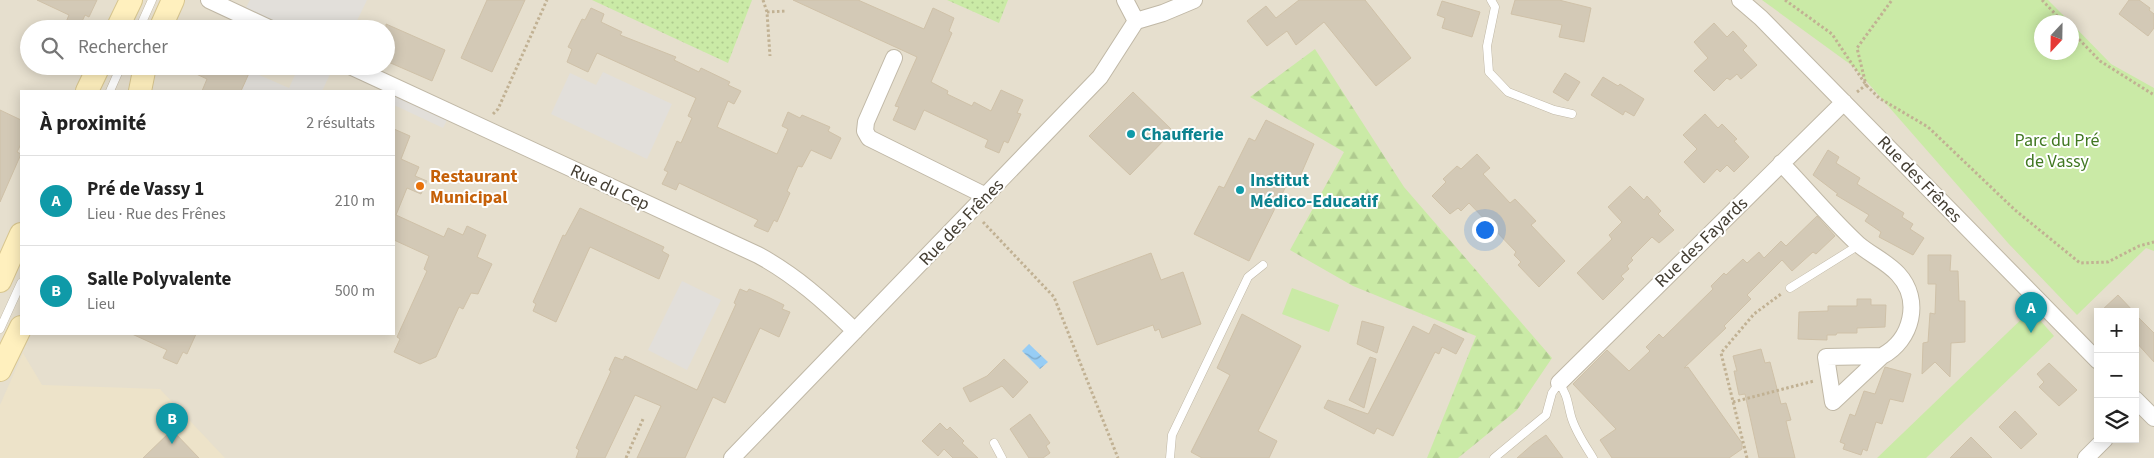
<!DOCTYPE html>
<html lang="fr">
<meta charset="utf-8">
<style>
body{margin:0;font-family:"Source Sans 3",sans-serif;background:#f6f6f6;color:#222}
.controls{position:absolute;right:15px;bottom:15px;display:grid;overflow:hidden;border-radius:0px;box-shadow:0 2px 12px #0003}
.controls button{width:45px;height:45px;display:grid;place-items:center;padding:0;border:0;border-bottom:1px solid #e0e0e0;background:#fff;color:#222;font:25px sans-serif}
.compass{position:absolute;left:2034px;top:15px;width:45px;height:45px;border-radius:50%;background:#fff;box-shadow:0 2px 12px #0003;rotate:202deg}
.you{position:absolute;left:1484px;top:229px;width:18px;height:18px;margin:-12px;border:4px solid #fff;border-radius:50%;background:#1a73e8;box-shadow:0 0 0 8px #1a73e833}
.badge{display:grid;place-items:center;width:32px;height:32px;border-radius:50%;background:#b45309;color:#fff;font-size:16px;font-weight:700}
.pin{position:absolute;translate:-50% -41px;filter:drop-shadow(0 1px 2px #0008)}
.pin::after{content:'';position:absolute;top:26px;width:18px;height:15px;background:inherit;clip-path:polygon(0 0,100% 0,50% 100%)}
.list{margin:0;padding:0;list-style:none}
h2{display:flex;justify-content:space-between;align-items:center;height:65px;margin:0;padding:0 20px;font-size:21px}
h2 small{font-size:16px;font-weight:400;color:#767676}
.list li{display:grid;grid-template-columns:32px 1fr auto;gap:15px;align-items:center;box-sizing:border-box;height:90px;padding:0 20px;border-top:1px solid #e0e0e0}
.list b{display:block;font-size:19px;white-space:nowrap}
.list p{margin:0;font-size:16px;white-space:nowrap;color:#767676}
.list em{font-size:16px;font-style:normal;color:#767676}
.icon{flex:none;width:28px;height:28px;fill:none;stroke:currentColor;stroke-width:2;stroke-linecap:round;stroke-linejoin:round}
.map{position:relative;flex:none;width:2154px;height:458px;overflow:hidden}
.search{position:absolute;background:#fff;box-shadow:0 2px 12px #0003;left:20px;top:20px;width:375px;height:55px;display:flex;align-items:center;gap:12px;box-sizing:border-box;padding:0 18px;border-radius:28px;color:#767676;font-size:19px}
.panel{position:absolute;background:#fff;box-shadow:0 2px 12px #0003;left:20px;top:90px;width:375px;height:245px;border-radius:0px}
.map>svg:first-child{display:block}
</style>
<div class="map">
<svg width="2154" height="458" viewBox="0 0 2154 458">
<defs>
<pattern id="grass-dots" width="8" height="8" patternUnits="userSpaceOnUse" patternTransform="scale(1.25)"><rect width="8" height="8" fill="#caeaa6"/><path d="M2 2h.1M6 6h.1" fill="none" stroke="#afca8f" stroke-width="1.8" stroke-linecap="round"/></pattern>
<pattern id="forest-firs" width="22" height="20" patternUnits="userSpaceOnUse" patternTransform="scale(1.25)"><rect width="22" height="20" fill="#caeaa6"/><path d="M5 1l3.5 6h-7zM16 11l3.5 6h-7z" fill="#afca8f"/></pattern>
<pattern id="water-waves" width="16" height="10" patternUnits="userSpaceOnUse" patternTransform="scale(1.25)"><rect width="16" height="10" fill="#97cdf5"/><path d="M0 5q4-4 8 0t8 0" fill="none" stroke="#7da8c7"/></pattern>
</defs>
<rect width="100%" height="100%" fill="#f2ede1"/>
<!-- residential -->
<path fill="#e6dfce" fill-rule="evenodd" d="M0,0H2154V458H0ZM2042,22H2072V52H2042ZM29,29H386V66H29ZM21,91H394V334H21ZM2098,312H2135V439H2098Z"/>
<!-- education -->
<path fill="#ede3c9" d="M23,353L42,385L160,389L225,458H0V405Z"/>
<!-- grass -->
<path fill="url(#grass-dots)" d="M592,0H752L728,63Z
M947,0H1008L999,23Z"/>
<!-- forest -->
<path fill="url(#forest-firs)" d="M1315,49L1404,187L1552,358L1517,410L1458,458H1427L1476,336L1353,286L1290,250L1344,152L1250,97Z"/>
<!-- park -->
<path fill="#caeaa6" d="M1762,0H2048L2070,22H2042V52H2072V24L2111,64L2154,88V251L2146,248L2077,315L2008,243L1854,67Z
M1292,288L1339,305L1329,332L1282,314Z
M2031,310L2054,336L1926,458H1877Z"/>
<!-- parking -->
<path fill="#e2dfda" d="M250,0H367L353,29H271L242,15Z
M299,66H334L322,91H232V81L244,85L250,71L289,88Z
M603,72L672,104L647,159L551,114L570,73L596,85Z
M394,95L447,120L443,128L394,105Z
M682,281L721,300L687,370L648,350Z"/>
<!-- water -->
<path fill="url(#water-waves)" d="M1029,344L1048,362L1040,369L1022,351Z"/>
<!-- building -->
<path fill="#d3c9b6" stroke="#cfc1a8" d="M37,0H97L89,17L85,15L79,28L66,22L69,15Z
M487,0H525L492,72L461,58Z
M793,0H858L924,29L933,8L954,18L949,31L952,33L931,82L948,91L947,94L972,106L974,102L991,111L1001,90L1023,100L1017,113L1021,114L1008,143L1004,141L999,153L985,147L988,140L924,110L915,130L893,120L899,107L895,106L917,57Z
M1299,0H1365L1411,58L1376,86L1324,22L1296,45L1287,31L1267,46L1247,21L1266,6L1276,18Z
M1515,0H1559L1591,8L1584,42L1559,37L1562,25L1511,14Z
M2129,0H2139L2150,8L2149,10L2154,14V28L2148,36L2119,14Z
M1442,1L1480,12L1472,37L1442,28L1445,18L1437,15Z
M591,8L604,14L601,22L622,32L620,35L676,57L674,60L699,72L701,68L730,82L728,85L741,91L734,104L728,101L717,127L777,154L788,129L782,126L788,112L800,118L802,115L830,127L828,131L841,138L831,159L811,150L802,167L798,166L787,191L790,193L777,222L774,220L768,232L754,226L758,220L711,198L679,183L676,190L662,184L668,172L664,170L667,164L677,141L681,143L692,118L688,116L696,98L597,53L588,72L567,62L572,49L568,47L582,19L585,20Z
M1714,23L1727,37L1733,31L1747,46L1743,50L1757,65L1741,79L1737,74L1730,80L1727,78L1714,91L1694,71L1708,58L1694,42Z
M386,24L445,50L432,81L386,61Z
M179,66H240L250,71L241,91H202L207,79Z
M1565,73L1580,82L1568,101L1553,92Z
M1603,77L1618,86L1620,84L1644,99L1634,116L1625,111L1623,115L1591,95Z
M1133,92L1173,131L1130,175L1089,136Z
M0,110L21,120V144L17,152L21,154L0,202Z
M1705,114L1718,128L1722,124L1737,139L1734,141L1749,157L1734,172L1727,165L1720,172L1717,169L1704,183L1684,162L1697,149L1683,135Z
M1266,120L1314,144L1295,188L1287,184L1249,261L1194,234L1219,186L1224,188L1249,138L1255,141Z
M394,129L410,136L401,159L419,167L415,176L427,181L421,194L407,188L396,215L444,237L448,228L463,235L467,226L486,235L477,257L492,264L478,294L471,293L463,309L459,307L436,357L420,364L394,352L400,339L397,337L427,271L424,269L429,256L394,240Z
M1828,150L1839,157L1836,163L1860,178L1857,184L1904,213L1902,217L1913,224L1910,229L1924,238L1913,255L1879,237L1881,232L1865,221L1869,215L1836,195L1838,194L1813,175Z
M1477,154L1490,168L1483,174L1510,203L1515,199L1536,221L1531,225L1565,261L1539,287L1518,265L1521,262L1514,255L1516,252L1469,203L1461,211L1458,208L1450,214L1432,196L1446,182L1443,179L1457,166L1461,169Z
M1630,186L1644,200L1647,196L1661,211L1658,214L1674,230L1659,243L1652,237L1631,258L1633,260L1627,266L1629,269L1621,276L1624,279L1603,300L1577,273L1612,239L1609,235L1622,222L1608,207Z
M580,208L664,247L662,251L669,255L659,279L590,247L556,322L533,311L536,304L533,302L563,235L565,236Z
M1817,216L1835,236L1816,254L1813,252L1792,271L1782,260L1747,295L1751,299L1724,326L1726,328L1684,368L1688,367L1742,443V449L1729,458H1612L1600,440L1616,429L1573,384L1607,350L1629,371L1650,351L1646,347L1659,334L1663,338L1713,289L1711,286L1724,273L1726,275L1743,259L1747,263L1759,252L1764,258L1781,241L1786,246Z
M1151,253L1161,280L1183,272L1201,324L1162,338L1159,329L1155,331L1153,325L1097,345L1073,282Z
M1928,255H1951L1950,271H1958L1959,301H1965V342L1951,343L1950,377L1935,362L1922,374L1923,343L1928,342L1930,313L1935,314L1936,284H1928Z
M740,289L747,292L749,289L768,297L784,305L782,309L790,312L779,337L760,328L725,403L713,397L685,458H637L661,406L635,395L605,458H576L579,450L576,448L611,371L609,370L615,357L623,360L625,356L697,390L736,304L734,303Z
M2118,295L2134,312H2100Z
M1857,299H1871V305H1886L1885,327L1857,328V333H1837L1836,335H1827V340L1798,339L1799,312L1828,311V306H1857Z
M1242,314L1301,346L1258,431L1277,441L1269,458H1202L1191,452L1230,375L1217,368Z
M2135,314L2154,333V362L2135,341Z
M1362,321L1384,327L1377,353L1357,344Z
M1434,324L1464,339L1456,354L1442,347L1439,354L1435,352L1393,436L1377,428L1374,434L1324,408L1328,400L1368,414L1413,326L1429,334Z
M132,334H196L187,354L183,352L177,364L163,358L167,350Z
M1761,349L1765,363L1770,362L1781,404L1786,403L1791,420L1786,421L1795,458H1759L1745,394L1739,395L1734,371H1737L1733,356Z
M1370,357L1376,359L1364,408L1349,400Z
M1004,359L1028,382L1013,398L1002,386L970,402L963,388L987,376Z
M2049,363L2077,390L2059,406L2039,387L2044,382L2037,374Z
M1885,367L1911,374L1903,402L1890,399L1882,424L1876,422L1867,451L1863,449L1861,455L1843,449L1845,444L1840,442L1850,414L1855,416L1864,391L1875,394Z
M2015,411L2037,434L2021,449L1999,427Z
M1030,414L1050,443L1046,446L1050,453L1043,458H1029L1010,429Z
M940,423L947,430L950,427L964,441L962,443L978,458H953L944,449L938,456L922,441Z
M172,430L199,458H143Z
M1546,435L1563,458H1517L1533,444Z
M1971,437L1992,458H1950Z"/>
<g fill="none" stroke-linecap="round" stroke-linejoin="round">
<defs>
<path id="lane" d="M1491,0L1495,7L1487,46L1489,72L1508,92L1554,110L1572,114
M139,29L152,0
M110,91L121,66
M1790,288L1859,245
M0,329L21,283
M994,443L1002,458
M1170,458L1172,435L1248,277L1263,265
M1494,458L1546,415L1552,393L1559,383C1568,396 1567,401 1571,416C1575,431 1585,445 1593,458"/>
<path id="street" d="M209,0L271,29
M1125,0L1136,21
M1740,0L1761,18L2098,361
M894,58L866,122L865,131L869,138L986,196
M350,66L758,255C795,275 825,302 855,331
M1781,163C1807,190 1831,219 1858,244C1871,255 1887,262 1898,274C1922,300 1912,340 1882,356L1826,357L1833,402L1882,356
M1559,383L1844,102
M2135,399L2154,418
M732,458L1100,77L1136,21L1163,13L1194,0
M2086,458L2105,439"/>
<path id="secondary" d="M117,29L131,0
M160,29L173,0
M87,91L99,66
M140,91L145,66
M0,281L21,234
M0,370L21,327"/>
</defs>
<!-- lane casing -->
<use href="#lane" stroke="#c0b8a6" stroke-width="9"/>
<!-- street casing -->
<use href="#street" stroke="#c0b8a6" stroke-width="18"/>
<!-- secondary casing -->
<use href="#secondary" stroke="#d8c68f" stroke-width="24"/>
<!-- path -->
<path stroke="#c1b193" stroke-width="3" stroke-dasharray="2.5 2.5" stroke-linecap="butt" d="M763,0L767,12L770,56
M1785,0L1832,34L1866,85L1879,98L1928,127L2015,210L2080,263L2108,262L2139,246L2154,242
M2042,0L2063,22
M767,12L787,11
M2072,32L2100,61L2154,95
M1857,92L1866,85L1857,48L1892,0
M493,114L498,109L547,0
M983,222L1054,297L1118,458
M1733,402L1814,381
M626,458L643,419
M1747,458L1721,353L1754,314L1781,294"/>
<!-- lane -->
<use href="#lane" stroke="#fff" stroke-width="8"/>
<!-- street -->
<use href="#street" stroke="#fff" stroke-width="16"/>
<!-- secondary -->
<use href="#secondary" stroke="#fff0be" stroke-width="22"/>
</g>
<!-- markers -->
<g fill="#0f9aa8" stroke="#fff" stroke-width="2">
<circle cx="1131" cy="134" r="5"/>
<circle cx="1240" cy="190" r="5"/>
</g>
<circle fill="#e8710a" stroke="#fff" stroke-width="2" cx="420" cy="186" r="5"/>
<g text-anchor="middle" stroke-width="4" stroke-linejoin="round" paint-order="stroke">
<!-- culture labels -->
<g font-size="18" font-weight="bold" fill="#0d838f" stroke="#fff" text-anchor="start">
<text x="1141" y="140">Chaufferie</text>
<text x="1250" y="186">Institut<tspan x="1250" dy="21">Médico-Educatif</tspan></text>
</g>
<!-- park labels -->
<g font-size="18" fill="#417822" stroke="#fff">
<text x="2057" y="146">Parc du Pré<tspan x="2057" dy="21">de Vassy</tspan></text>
</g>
<!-- food labels -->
<g font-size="18" font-weight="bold" fill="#c56008" stroke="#fff" text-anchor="start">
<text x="430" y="182">Restaurant<tspan x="430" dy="21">Municipal</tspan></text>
</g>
<!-- street labels -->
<g font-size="18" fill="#433d32" stroke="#fff">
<text transform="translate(1920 179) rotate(46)" y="6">Rue des Frênes</text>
<text transform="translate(610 187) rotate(25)" y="6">Rue du Cep</text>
<text transform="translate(961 222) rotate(-46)" y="6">Rue des Frênes</text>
<text transform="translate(1701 242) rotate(-44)" y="6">Rue des Fayards</text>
</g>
</g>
</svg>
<div class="controls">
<button>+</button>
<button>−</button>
<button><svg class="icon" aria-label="layers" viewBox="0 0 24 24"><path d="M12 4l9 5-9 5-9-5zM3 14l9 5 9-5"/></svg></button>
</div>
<svg class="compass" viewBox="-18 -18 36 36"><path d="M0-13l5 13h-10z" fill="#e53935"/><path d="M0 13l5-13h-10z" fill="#767676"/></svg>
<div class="you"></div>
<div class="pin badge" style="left:2031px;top:333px;background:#0f9aa8">A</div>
<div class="pin badge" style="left:172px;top:444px;background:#0f9aa8">B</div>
<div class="search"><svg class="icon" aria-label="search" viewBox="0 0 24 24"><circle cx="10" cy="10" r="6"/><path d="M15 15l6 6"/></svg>Rechercher</div>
<section class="panel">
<h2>À proximité<small>2 résultats</small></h2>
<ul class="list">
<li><span class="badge" style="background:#0f9aa8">A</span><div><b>Pré de Vassy 1</b><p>Lieu · Rue des Frênes</p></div><em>210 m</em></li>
<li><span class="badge" style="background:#0f9aa8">B</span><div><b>Salle Polyvalente</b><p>Lieu</p></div><em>500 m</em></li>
</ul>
</section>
</div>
